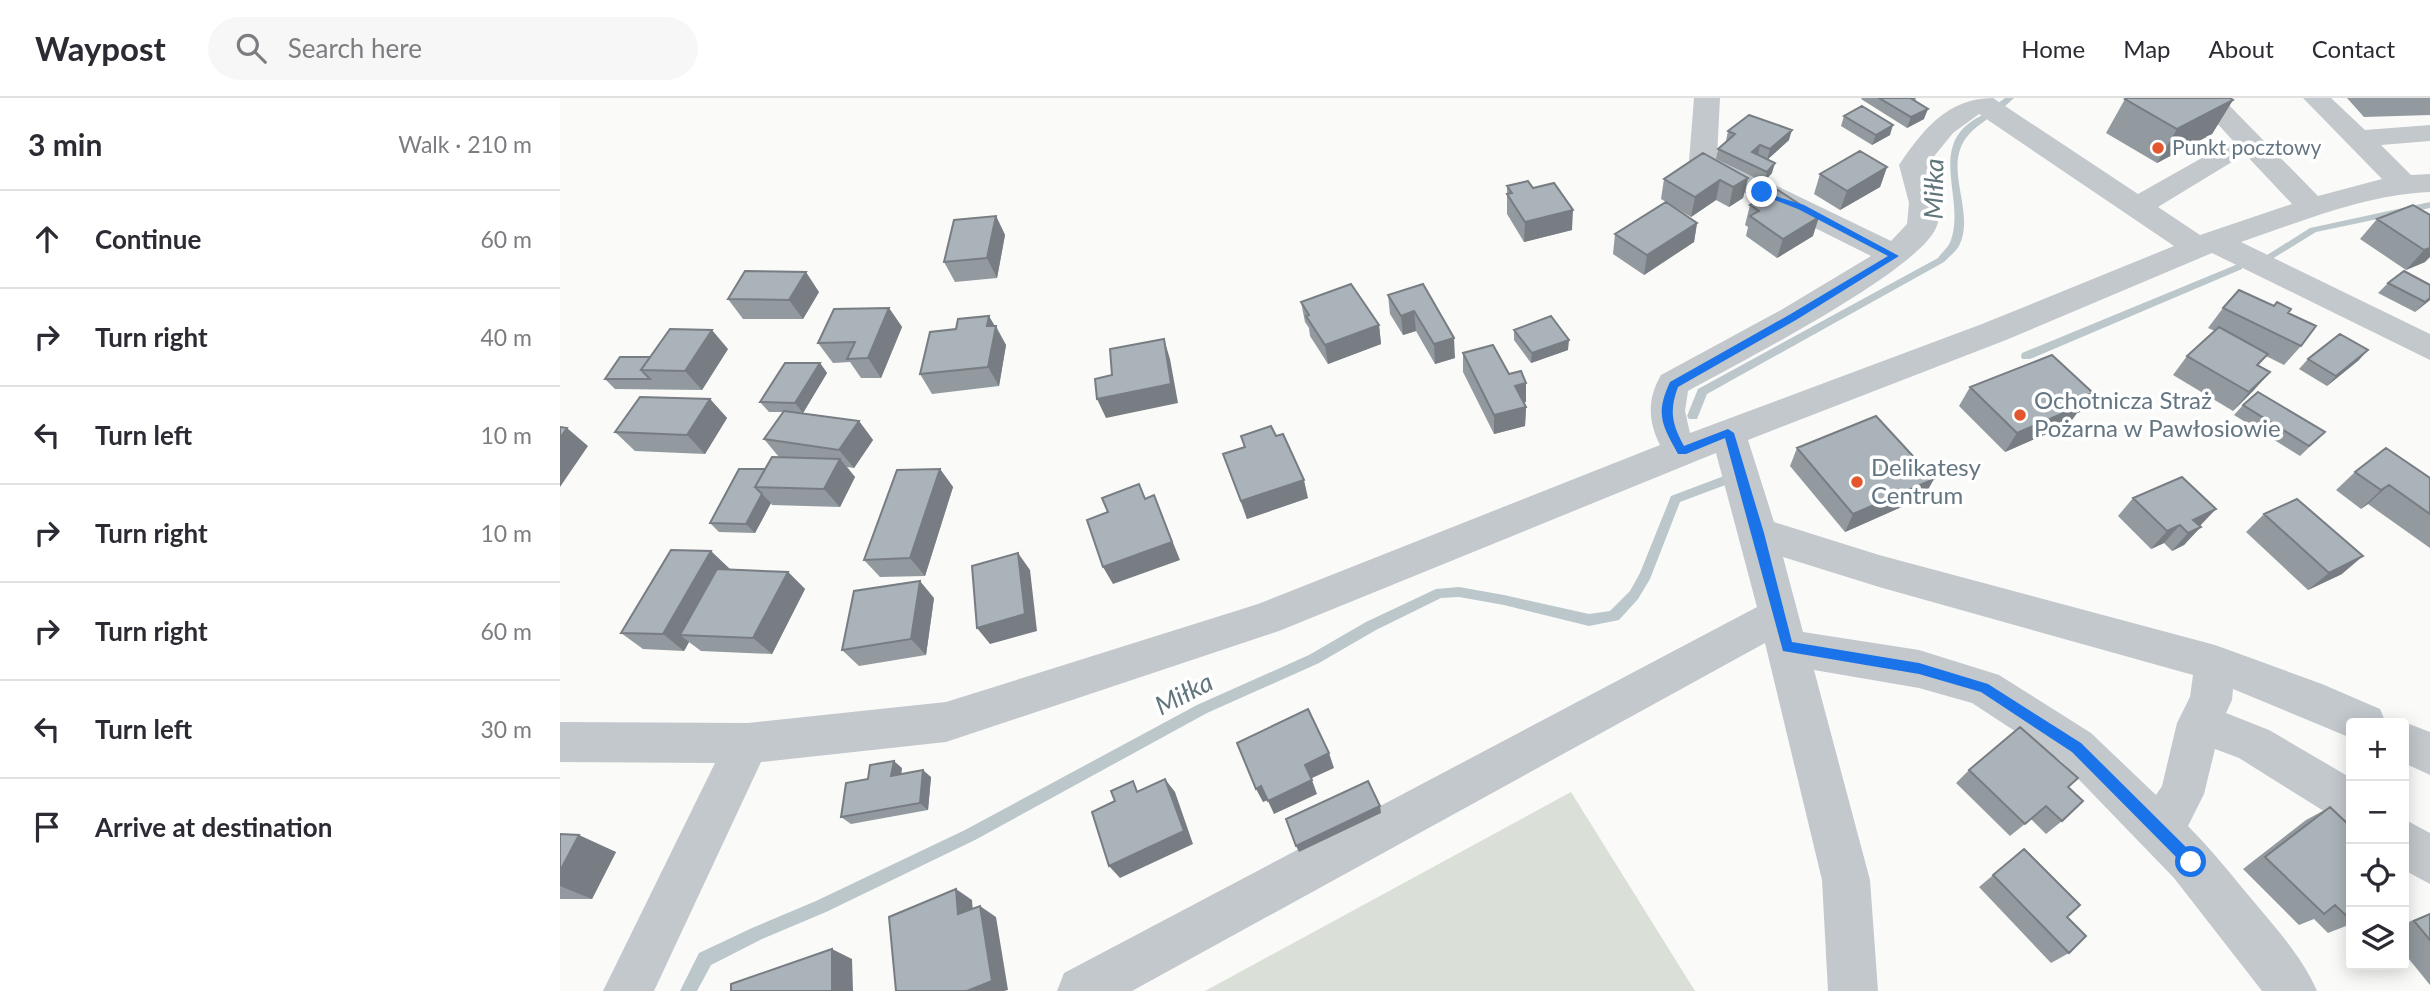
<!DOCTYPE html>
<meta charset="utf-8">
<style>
body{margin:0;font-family:Lato,sans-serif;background:#f7f7f7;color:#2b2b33}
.controls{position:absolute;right:21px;bottom:21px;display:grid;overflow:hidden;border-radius:7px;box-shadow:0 4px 18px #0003}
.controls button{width:63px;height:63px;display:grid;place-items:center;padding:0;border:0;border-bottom:2px solid #e1e1e2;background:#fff;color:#2b2b33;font:35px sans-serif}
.stop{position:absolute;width:21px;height:21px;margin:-16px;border:5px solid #1a73e8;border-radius:50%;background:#fff}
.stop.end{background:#1a73e8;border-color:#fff;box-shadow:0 2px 7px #0008}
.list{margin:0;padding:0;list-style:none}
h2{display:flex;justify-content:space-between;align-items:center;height:91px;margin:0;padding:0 28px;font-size:30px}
h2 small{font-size:23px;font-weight:400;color:#7c7c81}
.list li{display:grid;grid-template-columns:46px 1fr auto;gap:21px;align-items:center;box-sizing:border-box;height:98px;padding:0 28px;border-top:2px solid #e1e1e2}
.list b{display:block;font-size:26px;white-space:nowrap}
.list em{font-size:23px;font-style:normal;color:#7c7c81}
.icon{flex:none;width:38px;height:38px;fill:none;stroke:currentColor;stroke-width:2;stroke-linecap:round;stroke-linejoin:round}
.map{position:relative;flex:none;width:1870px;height:893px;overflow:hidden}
header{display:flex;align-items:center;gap:42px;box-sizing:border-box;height:98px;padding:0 35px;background:#fff;border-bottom:2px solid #e1e1e2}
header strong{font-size:33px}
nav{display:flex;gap:38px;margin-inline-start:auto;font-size:24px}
.search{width:490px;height:63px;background:#f7f7f7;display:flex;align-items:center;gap:18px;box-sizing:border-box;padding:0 24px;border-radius:38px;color:#7c7c81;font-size:26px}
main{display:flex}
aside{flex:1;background:#fff}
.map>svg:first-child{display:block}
</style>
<header>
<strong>Waypost</strong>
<div class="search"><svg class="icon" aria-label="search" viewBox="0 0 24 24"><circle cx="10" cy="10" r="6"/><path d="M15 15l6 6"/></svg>Search here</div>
<nav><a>Home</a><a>Map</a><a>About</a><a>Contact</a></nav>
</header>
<main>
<aside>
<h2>3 min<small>Walk · 210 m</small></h2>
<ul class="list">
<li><svg class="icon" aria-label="ahead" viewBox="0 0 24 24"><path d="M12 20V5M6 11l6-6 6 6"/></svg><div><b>Continue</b></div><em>60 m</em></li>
<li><svg class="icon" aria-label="right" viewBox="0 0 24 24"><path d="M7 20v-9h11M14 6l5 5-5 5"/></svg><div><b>Turn right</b></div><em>40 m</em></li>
<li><svg class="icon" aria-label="left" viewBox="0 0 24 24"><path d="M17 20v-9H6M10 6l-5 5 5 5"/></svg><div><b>Turn left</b></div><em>10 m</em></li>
<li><svg class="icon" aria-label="right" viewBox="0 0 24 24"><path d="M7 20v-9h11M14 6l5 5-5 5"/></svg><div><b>Turn right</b></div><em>10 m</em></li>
<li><svg class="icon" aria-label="right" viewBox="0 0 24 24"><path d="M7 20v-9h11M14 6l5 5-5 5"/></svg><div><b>Turn right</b></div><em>60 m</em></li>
<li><svg class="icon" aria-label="left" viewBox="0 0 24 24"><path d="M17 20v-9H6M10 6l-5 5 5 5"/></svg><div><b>Turn left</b></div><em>30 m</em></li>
<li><svg class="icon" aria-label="arrive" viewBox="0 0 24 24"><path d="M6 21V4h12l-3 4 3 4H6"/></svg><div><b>Arrive at destination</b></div></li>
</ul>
</aside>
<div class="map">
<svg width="1870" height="893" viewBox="0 0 1870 893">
<rect width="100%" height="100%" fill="#fafaf8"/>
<!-- green -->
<path fill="#dadfd7" d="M1011,694L1135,893H645Z"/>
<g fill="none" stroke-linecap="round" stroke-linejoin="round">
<!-- stream -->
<path fill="#bbc7cb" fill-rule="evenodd" d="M1445,0H1454L1443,10H1437V6Z
M1423,17L1427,20L1426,22C1419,27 1411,33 1406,40C1383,71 1416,115 1399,148C1395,154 1389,159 1384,164L1147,296L1137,321H1129L1127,318L1138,291L1378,160C1382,154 1389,149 1391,142C1406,99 1364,44 1423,17Z
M1870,104V110L1756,134L1712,161L1709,162L1704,159L1750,130Z
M1678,166L1682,167V171L1470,261H1462L1461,258L1462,255Z
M1164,378L1170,383L1168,386L1120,404L1090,481L1078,501L1059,522L1029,528L944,507L899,499L881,500L816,532L759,565L647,615L415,742L266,814L202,841L151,867L137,893H120L139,855L192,830L256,803L405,732L637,607L749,557L806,524L876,491L899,489L944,497L1029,516L1050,513L1070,493L1080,475L1111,398Z"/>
<!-- minor -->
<path fill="#c3c8cc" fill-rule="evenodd" d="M1134,0H1160L1157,59L1331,143L1347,126L1349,105L1339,67C1362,33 1387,0 1433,0L1578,96L1663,48L1676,46L1634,0H1662L1758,98L1822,81L1743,0H1771L1805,32L1870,27V43L1821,47L1851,77L1870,76V94C1804,97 1743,123 1681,144L1870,236V262L1652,155L1446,242L1188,342L1214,424L1319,457L1655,547L1762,586L1820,611L1826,625H1791V640L1673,591L1672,602L1666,615L1709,632L1791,680V727L1775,720L1679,660L1655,651L1644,696L1628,728C1652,752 1673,779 1695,805C1718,833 1743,860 1757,893H1702L1614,780L1501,663L1412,605L1359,590L1254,572L1310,782L1318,893H1268L1262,782L1205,545L572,893H497L504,875L1197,509L1156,355L719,533L386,644L201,664L94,893H43L155,665L0,664V624L188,625L386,604L698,506L1100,347C1088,323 1087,301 1101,277L1221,212L1311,158L1133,69L1129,63ZM1419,16L1614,148L1422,226L1130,335L1125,313L1128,293C1177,266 1357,174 1376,130C1385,110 1373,86 1367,67L1393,35ZM1685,56L1732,106L1640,137L1598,109ZM1223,459L1319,489L1633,577L1630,599L1617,625L1602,688L1596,697L1531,635L1439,577L1359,552L1243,534Z
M1844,624L1870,634V677L1844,665V625H1840Z
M1844,721L1870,735V786L1844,772Z"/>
</g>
<!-- wall -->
<path fill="#929a9f" d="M1302,0H1356L1355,3L1364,21L1347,30L1301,1Z
M1787,0H1870V17L1804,19Z
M1565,1L1673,2L1652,36L1597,65L1546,35Z
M1284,18L1330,37L1312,47L1281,28Z
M1168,33L1229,42L1208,61L1212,75L1204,84L1156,61L1158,51L1166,44V43Z
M1327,69L1320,89L1280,112L1254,96L1260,76Z
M1188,80L1183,100L1169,109L1156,102L1131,119L1101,101L1104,81Z
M947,88L973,90L1012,132L964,144L947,116Z
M1190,107L1253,138L1217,160L1186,138L1188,129L1185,127Z
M1870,117L1865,164L1846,172L1800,141L1817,121Z
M436,118L445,137L437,180L395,184L384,164Z
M1137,125L1134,144L1084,177L1053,156L1055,136Z
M1828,185L1870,187V202L1855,214L1818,195Z
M863,186L895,260L875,266L856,233L843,237L830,216L828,197Z
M259,194L243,221H183L168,201Z
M741,204L819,227L821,246L768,266L750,238L749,230L745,224Z
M329,210L342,229L321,280H301L290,264L273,265L258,245Z
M1663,210L1728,215L1741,248L1724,267L1706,258L1698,268L1710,274L1693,293L1673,313L1613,277L1627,258L1655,233L1648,230Z
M435,228H436L446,247L439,288L372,296L360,276Z
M954,232L1008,252L971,265L954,242Z
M168,251L142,292L55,291L45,281L90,259Z
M903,255L966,285V304L963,305L966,309L965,328L934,336L903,274Z
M1748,261L1799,262L1767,288L1739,271Z
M260,265L267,275L243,315H235L299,323L313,342L294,370L287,369L295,379L280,409L212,407L211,405L195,435L159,434L150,425L205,371L219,359L204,341L223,314H209L200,304Z
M1410,289L1520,314L1517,315L1509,326L1445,354L1399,308Z
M150,301L167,320L145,356L75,353L55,334Z
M1683,307L1765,334L1740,358L1674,317Z
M681,338L748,400L687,421L663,356L684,349Z
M1237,350L1364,399L1285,434L1230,368Z
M380,371L393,389L365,478L320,479L304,462Z
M1795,374L1870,380V450L1808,406L1801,411L1776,392Z
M1573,400L1640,428L1624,447L1612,453L1604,445L1591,451L1558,418Z
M1704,416L1782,476L1748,492L1686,434Z
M170,471L169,472L228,474L245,491L212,556L141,553L129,544L124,553L83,551L61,535Z
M374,500L366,557L299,568L282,552Z
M342,670L341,676L371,679L368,712L291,726L281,719L308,681Z
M1409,672L1508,689L1502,723L1486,736L1471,721L1450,738L1396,685Z
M1770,709L1791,729V826L1768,835L1754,821L1739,827L1683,771L1746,722Z
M0,736L56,754L32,801H0Z
M1464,751L1507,819L1509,855L1491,865L1419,789Z
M1870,815V887L1844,855V826Z"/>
<!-- shaded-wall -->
<path fill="#777d82" d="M1673,2L1652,36L1597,65L1617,31Z
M1368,11L1364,21L1347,30L1351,19Z
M1333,27L1330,37L1312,47L1316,37Z
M1232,32L1229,42L1207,62L1210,51Z
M1200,47L1198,57L1192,54Z
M1215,65L1212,75L1204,84L1207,74Z
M1327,69L1320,89L1280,112L1287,93Z
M1188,80L1183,100L1169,109L1173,89Z
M1160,82L1156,102L1131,119L1135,99Z
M1013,112L1012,132L964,144L965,124Z
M436,118L445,137L437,180L427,160Z
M1259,119L1253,138L1217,160L1223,141Z
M1137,125L1134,144L1084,177L1087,157Z
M1870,142V159L1865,164L1846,172L1864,152Z
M246,174L259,194L243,221L229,202Z
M1870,200V202L1855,214L1865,204Z
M329,210L342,229L321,280L308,260Z
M854,213L856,233L843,237L841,218Z
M429,218L446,247L439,288L428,269L427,228Z
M819,227L821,246L768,266L765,247Z
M152,232L168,251L142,292L125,273Z
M894,240L895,260L875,266L874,246Z
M604,241L610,261L618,305L546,320L537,301Z
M1009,242L1008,252L971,265L972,255Z
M1808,252L1799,262L1767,288L1776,278Z
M260,265L267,275L243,315L235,305Z
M1710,274L1693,293L1673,313L1689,294Z
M966,285V304L954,307L955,288Z
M1533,295L1520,314L1517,315L1509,326L1445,354L1457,335L1516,302Z
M150,301L167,320L145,356L127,337Z
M966,309L965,328L934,336V317Z
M299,323L313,342L294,370L279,352Z
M7,330L28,348L0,389V340Z
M280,361L295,379L280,409L264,391Z
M380,371L393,389L365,478L350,460Z
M1374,381L1364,399L1285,434L1293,416Z
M744,382L748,400L687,421L681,403Z
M1829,387L1808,406L1801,411L1821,392Z
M202,396L211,405L195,435L186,426Z
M594,397L620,462L553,486L543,469Z
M1656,411L1639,429L1633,422Z
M1620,427L1604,445L1591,451L1607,433Z
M1641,429L1624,447L1612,453L1628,435Z
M151,453L170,471L133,538L120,537L129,544L124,553L103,536Z
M458,455L470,472L477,533L430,546L417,530Z
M1803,458L1782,476L1748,492L1769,475Z
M228,474L245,491L212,556L193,540Z
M360,483L374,500L366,557L351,541Z
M769,655L774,670L750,681L745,667Z
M334,663L342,670L340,685L331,678Z
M363,672L371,679L368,712L360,705Z
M605,681L615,694L633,746L560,780L549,768Z
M752,682L757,696L714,716L708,703Z
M701,688L708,702L703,704L696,691Z
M820,708L821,715L739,754L736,748Z
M19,737L56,754L32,801L0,788V773Z
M396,791L412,802L414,827L398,816Z
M420,808L436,819L448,892L444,893H407Z
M272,851L292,861L293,893H272Z"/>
<!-- building -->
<path fill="#aab3b9" stroke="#777d82" stroke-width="2" d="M1319,0H1353L1352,1L1368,11L1351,19Z
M1567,0H1670L1673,2L1617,31L1565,1Z
M1302,8L1333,27L1316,37L1284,18Z
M1189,17L1232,32L1210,51L1200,47L1192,54L1215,65L1207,74L1158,51L1175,36L1168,33Z
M1300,53L1327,69L1287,93L1260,76Z
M1143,55L1188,80L1173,89L1160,82L1135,99L1104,81Z
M968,83L973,90L994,85L1013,112L965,124L947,96L952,95L947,88Z
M1218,92L1259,119L1223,141L1190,118L1199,113L1190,107Z
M1106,104L1137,125L1087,157L1055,136Z
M1853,107L1870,117V150L1864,152L1817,121Z
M436,118L427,160L384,164L394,122Z
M185,173L246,174L229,202L168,201Z
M1844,173L1870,187V200L1865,204L1828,185Z
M791,186L819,227L765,247L746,218L749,217L741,204Z
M863,186L894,240L874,246L854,213L841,218L828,197Z
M1679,192L1714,208L1717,204L1731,211L1728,215L1756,228L1741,248L1663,210Z
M329,210L308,260L287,261L295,244L258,245L274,211Z
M429,218L427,228H436L428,269L360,276L370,234L396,231L398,221Z
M991,218L1009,242L972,255L954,232Z
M1659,229L1708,256L1697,267L1710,274L1689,294L1627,258Z
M110,231L152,232L125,273L81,272Z
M1780,236L1808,252L1776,278L1748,261Z
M604,241L611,286L537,301L535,281L552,277L550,251Z
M933,247L949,276L961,273L966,285L955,288L966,309L934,317L903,255Z
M1492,257L1533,295L1516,302L1522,307L1457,335L1410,289Z
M60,259H90L81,272L90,281H45Z
M225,265H260L235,305L200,304Z
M1698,294L1765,334L1749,348L1683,307Z
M80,299L150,301L127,337L55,334Z
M224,313L299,323L279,352L204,341Z
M1316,318L1374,381L1293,416L1237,350Z
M711,328L716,338L723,336L744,382L681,403L663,356L685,349L681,338Z
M0,329L7,330L0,340Z
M1826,350L1870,380V416L1829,387L1821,392L1795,374Z
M212,359L280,361L264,391L195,389Z
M179,371H205L195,389L202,396L186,426L150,425Z
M380,371L350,460L304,462L337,372Z
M1622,379L1656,411L1633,422L1641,429L1628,435L1620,427L1607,433L1573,400Z
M579,386L585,401L594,397L612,444L543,469L527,422L548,414L542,400Z
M1737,401L1803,458L1769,475L1704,416Z
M111,452L151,453L103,536L61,535Z
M458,455L465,516L417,530L412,468Z
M157,471L228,474L193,540L120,537Z
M360,483L351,541L282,552L294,493Z
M748,611L769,655L745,667L752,682L708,703L701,688L696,691L677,645Z
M1460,629L1518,680L1508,689L1523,703L1502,723L1486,708L1465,726L1409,672Z
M334,663L331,678L363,672L360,705L281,719L286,685L308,681L310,667Z
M605,681L624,733L549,768L532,714L555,703L551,693L573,683L577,694Z
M808,683L820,708L736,748L726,721Z
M1770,709L1791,729V822L1775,807L1764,816L1705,759Z
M0,736L19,737L0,773Z
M1464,751L1520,807L1507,819L1526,838L1509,855L1433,777Z
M396,791L398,816L420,808L432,883L407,893H336L329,819Z
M1870,816V842L1854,823Z
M272,851V893H171V886Z"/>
<!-- route -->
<path fill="#1a73e8" d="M1199,93L1244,107L1339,158L1236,222L1118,289C1109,313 1112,326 1124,348L1168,331L1174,335L1204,435L1232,544L1359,565L1428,586L1521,645L1636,759V769H1626L1512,654L1421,594L1359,576L1223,553L1165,340L1126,356H1118C1102,327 1095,316 1110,284L1229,217L1328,158L1238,111L1199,96Z"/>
<!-- markers -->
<g fill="#e4572e" stroke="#fff" stroke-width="2.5">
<circle cx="1598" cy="50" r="7"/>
<circle cx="1460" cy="317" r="7"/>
<circle cx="1297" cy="384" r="7"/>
</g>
<g text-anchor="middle" stroke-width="7" stroke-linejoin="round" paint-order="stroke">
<!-- far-poi labels -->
<g font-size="21" fill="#657683" stroke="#fff" text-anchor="start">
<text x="1612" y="57">Punkt pocztowy</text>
</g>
<!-- poi labels -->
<g font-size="24" fill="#657683" stroke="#fff" text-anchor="start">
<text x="1474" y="311">Ochotnicza Straż<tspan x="1474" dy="28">Pożarna w Pawłosiowie</tspan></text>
<text x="1311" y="378">Delikatesy<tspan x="1311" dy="28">Centrum</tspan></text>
</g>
<!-- water labels -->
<g font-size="26" font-style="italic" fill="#60757c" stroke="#fff">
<text transform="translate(1374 91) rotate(-89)" y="9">Miłka</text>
<text transform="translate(624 596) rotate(-27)" y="9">Miłka</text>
</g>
</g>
</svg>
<div class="controls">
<button>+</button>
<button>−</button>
<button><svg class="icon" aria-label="locate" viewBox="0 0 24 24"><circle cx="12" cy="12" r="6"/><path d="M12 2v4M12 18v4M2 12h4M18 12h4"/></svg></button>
<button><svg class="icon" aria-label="layers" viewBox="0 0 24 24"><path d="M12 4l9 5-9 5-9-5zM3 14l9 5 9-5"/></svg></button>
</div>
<div class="stop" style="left:1631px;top:764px"></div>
<div class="stop end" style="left:1202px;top:94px"></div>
</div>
</main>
